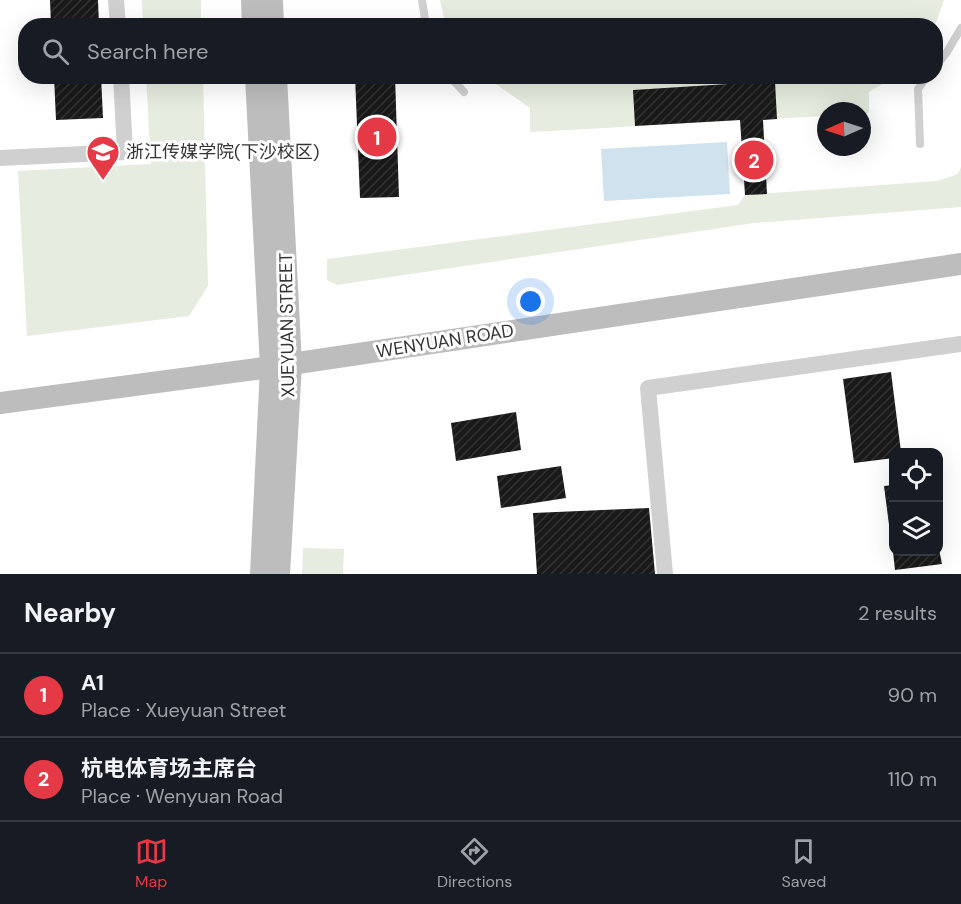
<!DOCTYPE html>
<meta charset="utf-8">
<style>
body{margin:0;font-family:"DM Sans","Noto Sans SC",sans-serif;background:#242831;color:#f1f3f6}
.controls{position:absolute;right:18px;bottom:18px;display:grid;overflow:hidden;border-radius:12px;box-shadow:0 6px 24px #0002}
.controls button{width:54px;height:54px;display:grid;place-items:center;padding:0;border:0;border-bottom:2px solid #363941;background:#171b24;color:#f1f3f6;font:30px sans-serif}
.compass{position:absolute;left:817px;top:102px;width:54px;height:54px;border-radius:50%;background:#171b24;box-shadow:0 6px 24px #0002;rotate:267deg}
.you{position:absolute;left:531px;top:302px;width:21px;height:21px;margin:-15px;border:4px solid #fff;border-radius:50%;background:#1a73e8;box-shadow:0 0 0 9px #1a73e833}
.badge{display:grid;place-items:center;width:39px;height:39px;border-radius:50%;background:#e63946;color:#fff;font-size:20px;font-weight:700}
.pin{position:absolute;translate:-50% -50%;border:3px solid #fff;box-shadow:0 2px 6px #0006}
.list{margin:0;padding:0;list-style:none}
h2{display:flex;justify-content:space-between;align-items:center;height:78px;margin:0;padding:0 24px;font-size:26px}
h2 small{font-size:20px;font-weight:400;color:#9ea1a6}
.list li{display:grid;grid-template-columns:39px 1fr auto;gap:18px;align-items:center;box-sizing:border-box;height:84px;padding:0 24px;border-top:2px solid #363941}
.list b{display:block;font-size:22px;white-space:nowrap}
.list p{margin:0;font-size:20px;white-space:nowrap;color:#9ea1a6}
.list em{font-size:20px;font-style:normal;color:#9ea1a6}
.icon{flex:none;width:33px;height:33px;fill:none;stroke:currentColor;stroke-width:2;stroke-linecap:round;stroke-linejoin:round}
.map{position:relative;flex:none;width:961px;height:574px;overflow:hidden}
.search{position:absolute;background:#171b24;box-shadow:0 6px 24px #0002;left:18px;right:18px;top:18px;height:66px;display:flex;align-items:center;gap:15px;box-sizing:border-box;padding:0 21px;border-radius:24px;color:#9ea1a6;font-size:22px}
.sheet{height:246px;background:#171b24}
nav{display:flex;justify-content:space-around;align-items:center;box-sizing:border-box;height:84px;border-top:2px solid #363941;background:#171b24;font-size:16px;color:#9ea1a6}
nav a{display:grid;justify-items:center;gap:3px}
nav .on{color:#e63946}
.map>svg:first-child{display:block}
</style>
<div class="map">
<svg width="961" height="574" viewBox="0 0 961 574">
<defs>
<pattern id="building-hatch" width="6" height="6" patternUnits="userSpaceOnUse" patternTransform="scale(1.5)"><rect width="6" height="6" fill="#1a1a1a"/><path d="M-1 1l2-2M0 6l6-6M5 7l2-2" fill="none" stroke="#333"/></pattern>
</defs>
<rect width="100%" height="100%" fill="#fff"/>
<!-- grass -->
<path fill="#e6ecdf" d="M142,0H201V25H143Z
M440,0H944L935,25L446,26Z
M146,77H203L208,286L189,316L27,336L18,171L151,164Z
M486,77H894L869,92V113H862V111H826V116L530,132V108Z
M961,167V207L754,223L337,285L327,280V259L738,205L745,195L937,181L958,174Z
M303,548L344,549L343,574H302Z"/>
<!-- water -->
<path fill="#cfe2ee" d="M727,142L730,194L604,201L601,149Z"/>
<!-- building -->
<path fill="url(#building-hatch)" d="M50,0H98L99,26H51Z
M54,76H101L103,118L56,120Z
M355,76H395L399,197L360,198Z
M775,81L777,119L763,120L767,194L745,195L740,120L635,126L633,90Z
M891,372L901,452H894V458L854,463L843,379Z
M516,412L521,450L456,461L451,423Z
M561,466L566,498L501,508L497,476Z
M894,485V548H892L884,486Z
M649,508L655,574H537L533,513Z
M938,544L942,564L895,570L893,552H938Z"/>
<g fill="none" stroke-linecap="round" stroke-linejoin="round">
<!-- service -->
<path stroke="#d0d0d0" stroke-width="8" d="M422,0L426,26
M936,66L947,52L961,28
M449,76L464,92
M920,144L918,89L927,76"/>
<!-- minor -->
<path stroke="#d0d0d0" stroke-width="16" d="M116,0L118,26
M0,158L125,152L121,76
M665,574L648,388L961,344"/>
<!-- secondary -->
<path stroke="#bdbdbd" stroke-width="22" d="M252,0L253,26
M272,0L273,26
M256,76L271,367L261,574
M276,76L291,364L279,574
M0,403L271,367L961,264"/>
</g>
<!-- icons -->
<defs>
<symbol id="university-pin" viewBox="-11 -11 22 30"><path d="M0 17L-7.5 6A9.5 9.5 0 1 1 7.5 6Z" fill="#e63946" stroke="#fff"/><path d="M0-5L7-2L0 1L-7-2ZM-4 1L0 2.5L4 1V4Q0 6-4 4Z" fill="#fff"/></symbol>
</defs>
<g fill-rule="evenodd">
<use href="#university-pin" x="84" y="133" width="38" height="52"/>
</g>
<g text-anchor="middle" stroke-width="6" stroke-linejoin="round" paint-order="stroke">
<!-- poi labels -->
<g font-size="18" fill="#333" stroke="#fff" text-anchor="start">
<text x="126" y="158">浙江传媒学院(下沙校区)</text>
</g>
<!-- street labels -->
<g font-size="18" fill="#333" stroke="#fff">
<text transform="translate(287 325) rotate(-91)" y="6">XUEYUAN STREET</text>
<text transform="translate(445 341) rotate(-9)" y="6">WENYUAN ROAD</text>
</g>
</g>
</svg>
<div class="controls">
<button><svg class="icon" aria-label="locate" viewBox="0 0 24 24"><circle cx="12" cy="12" r="6"/><path d="M12 2v4M12 18v4M2 12h4M18 12h4"/></svg></button>
<button><svg class="icon" aria-label="layers" viewBox="0 0 24 24"><path d="M12 4l9 5-9 5-9-5zM3 14l9 5 9-5"/></svg></button>
</div>
<svg class="compass" viewBox="-18 -18 36 36"><path d="M0-13l5 13h-10z" fill="#e53935"/><path d="M0 13l5-13h-10z" fill="#9ea1a6"/></svg>
<div class="you"></div>
<div class="pin badge" style="left:377px;top:137px">1</div>
<div class="pin badge" style="left:754px;top:160px">2</div>
<div class="search"><svg class="icon" aria-label="search" viewBox="0 0 24 24"><circle cx="10" cy="10" r="6"/><path d="M15 15l6 6"/></svg>Search here</div>
</div>
<section class="sheet">
<h2>Nearby<small>2 results</small></h2>
<ul class="list">
<li><span class="badge">1</span><div><b>A1</b><p>Place · Xueyuan Street</p></div><em>90 m</em></li>
<li><span class="badge">2</span><div><b>杭电体育场主席台</b><p>Place · Wenyuan Road</p></div><em>110 m</em></li>
</ul>
</section>
<nav>
<a class="on"><svg class="icon" aria-label="map" viewBox="0 0 24 24"><path d="M3 6l6-2 6 2 6-2v14l-6 2-6-2-6 2zM9 4v14M15 6v14"/></svg>Map</a>
<a><svg class="icon" aria-label="directions" viewBox="0 0 24 24"><path d="M12 3l9 9-9 9-9-9zM9 14v-3h6M13 9l2 2-2 2"/></svg>Directions</a>
<a><svg class="icon" aria-label="saved" viewBox="0 0 24 24"><path d="M7 4h10v16l-5-4-5 4z"/></svg>Saved</a>
</nav>
